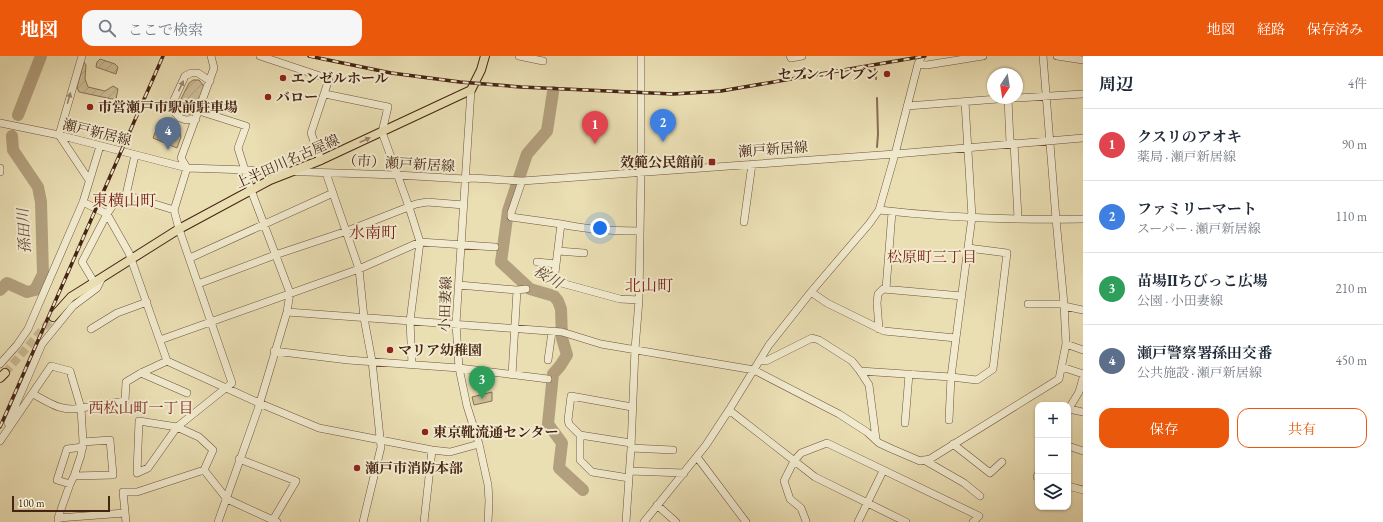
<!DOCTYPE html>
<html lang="ja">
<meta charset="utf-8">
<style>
body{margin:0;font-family:"EB Garamond","Noto Serif JP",serif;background:#f6f6f7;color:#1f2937}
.controls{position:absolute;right:12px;bottom:12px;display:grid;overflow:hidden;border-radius:8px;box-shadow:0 1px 3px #0004}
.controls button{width:36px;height:36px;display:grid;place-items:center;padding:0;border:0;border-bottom:1px solid #e0e1e3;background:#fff;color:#1f2937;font:20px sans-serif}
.compass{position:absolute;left:987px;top:12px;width:36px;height:36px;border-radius:50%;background:#fff;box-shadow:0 1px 3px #0004;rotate:192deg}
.scale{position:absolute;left:12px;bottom:10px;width:98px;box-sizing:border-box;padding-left:4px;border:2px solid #462414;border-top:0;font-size:11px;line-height:14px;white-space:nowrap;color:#462414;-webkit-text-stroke:3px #f1eace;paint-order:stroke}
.you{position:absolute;left:600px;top:172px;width:14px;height:14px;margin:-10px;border:3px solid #fff;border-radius:50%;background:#1a73e8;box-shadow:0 0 0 6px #1a73e833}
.badge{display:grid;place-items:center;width:26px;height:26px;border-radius:50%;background:#ea580c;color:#fff;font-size:13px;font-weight:700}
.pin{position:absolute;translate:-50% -33px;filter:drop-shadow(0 1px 2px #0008)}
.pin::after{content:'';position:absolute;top:21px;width:14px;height:12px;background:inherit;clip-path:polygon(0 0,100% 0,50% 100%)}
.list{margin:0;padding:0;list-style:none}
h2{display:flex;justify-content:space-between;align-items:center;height:52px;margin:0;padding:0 16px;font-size:17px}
h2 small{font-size:13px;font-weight:400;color:#747a83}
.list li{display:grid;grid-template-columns:26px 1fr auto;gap:12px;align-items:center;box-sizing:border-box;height:72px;padding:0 16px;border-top:1px solid #e0e1e3}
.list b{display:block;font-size:15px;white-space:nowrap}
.list p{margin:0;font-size:13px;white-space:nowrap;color:#747a83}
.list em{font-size:13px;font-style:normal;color:#747a83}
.actions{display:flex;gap:8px;padding:12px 16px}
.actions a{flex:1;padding:9px 0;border:1px solid #ea580c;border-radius:12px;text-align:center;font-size:14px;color:#ea580c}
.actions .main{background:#ea580c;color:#fff}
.icon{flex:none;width:22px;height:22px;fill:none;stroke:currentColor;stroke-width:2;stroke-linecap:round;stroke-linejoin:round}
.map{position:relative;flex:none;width:1083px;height:466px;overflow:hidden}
header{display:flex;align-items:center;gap:24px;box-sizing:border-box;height:56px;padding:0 20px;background:#ea580c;color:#fff}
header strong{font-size:19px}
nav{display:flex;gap:22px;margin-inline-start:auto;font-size:14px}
.search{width:280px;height:36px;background:#f6f6f7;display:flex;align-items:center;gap:10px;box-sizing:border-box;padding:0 14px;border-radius:12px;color:#747a83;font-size:15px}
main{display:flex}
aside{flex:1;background:#fff}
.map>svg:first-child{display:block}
</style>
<header>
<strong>地図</strong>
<div class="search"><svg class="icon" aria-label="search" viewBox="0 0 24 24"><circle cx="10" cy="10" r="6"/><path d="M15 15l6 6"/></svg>ここで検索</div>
<nav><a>地図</a><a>経路</a><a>保存済み</a></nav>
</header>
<main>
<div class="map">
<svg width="1083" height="466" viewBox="0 0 1083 466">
<defs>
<pattern id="garden-furrows" width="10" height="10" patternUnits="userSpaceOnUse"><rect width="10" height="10" fill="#cebe98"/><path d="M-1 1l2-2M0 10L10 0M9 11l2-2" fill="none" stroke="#b2a382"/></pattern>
</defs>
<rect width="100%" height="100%" fill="#eadeb3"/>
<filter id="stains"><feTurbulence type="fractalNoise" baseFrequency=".005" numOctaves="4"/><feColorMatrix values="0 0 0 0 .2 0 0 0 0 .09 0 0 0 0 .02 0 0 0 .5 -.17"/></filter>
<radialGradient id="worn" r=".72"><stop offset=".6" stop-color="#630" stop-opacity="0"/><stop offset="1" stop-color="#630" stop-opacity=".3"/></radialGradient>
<!-- park -->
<path fill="#cebe98" stroke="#8a7156" d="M492,336V345L474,349L472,341Z"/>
<!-- garden -->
<path fill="url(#garden-furrows)" stroke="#8a7156" d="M100,3L115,8L118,11L116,18L96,11L97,6Z
M84,6L86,9L85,23L88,31L105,35L113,30L118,33L116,43H112L79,36L77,31Z
M193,24H199L203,29L204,32L195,56C188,62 180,55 179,47L189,27Z
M160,64L180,76L181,81L177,92L153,82Z"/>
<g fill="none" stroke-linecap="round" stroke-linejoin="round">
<!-- stream -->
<path stroke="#876e53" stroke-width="2" d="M875,13L876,23
M877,91L878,78L877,42"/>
<!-- river -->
<path stroke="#b29f7d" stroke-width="12" d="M553,36L547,75L527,98L508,155L501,206L530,233L554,240L558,245L561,253L562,282L567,299L560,310L553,318L548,368L562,387L559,412L583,434
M18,59L41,0
M0,234L7,227L27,236L35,234L43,218L41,146L38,131L13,94L12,80"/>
<!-- major-tunnel -->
<path stroke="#c9b993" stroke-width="8" stroke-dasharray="8 4" stroke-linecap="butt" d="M5,317L53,261"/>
<defs>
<path id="minor" d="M260,0L329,23L311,77L321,104
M519,0L543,5
M790,0L791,2L802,0
M1057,0L1083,4
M918,8L927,9L983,0
M471,34L456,268L459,312L467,350L479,388L488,429L489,445L488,466
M325,38L388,51L382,76L409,151L420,186L410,265L412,308
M1008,42L1010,87
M1017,42L1083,38
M907,50L1011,42
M199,55L246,70L238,92L251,134L290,237L287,256L258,353L218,466
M196,63L186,64L180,62L175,57L172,51L173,46L185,20L191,17H198L210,25
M0,67L59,79L187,112L397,119L465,123L472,122L522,125L895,98L1083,82
M59,79L82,0
M59,79L89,124
M1014,87L1018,162
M0,112V116
M187,112L174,154L179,173L232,327L177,371L148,412L137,417L139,365L177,371L199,381L213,394L204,414
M187,112L181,102L214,12L211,0
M326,117L359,213L364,262L372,305L381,391L363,466
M522,125L511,157V161L561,168L554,225L620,243L639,244
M126,139L135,99
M83,146L107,158L129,197L167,305L259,347L319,372L432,394L450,396L479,388
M879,154C946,162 1015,164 1083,163
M744,166L752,108
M561,168C588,174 613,175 640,175
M558,195L584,197
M190,202L333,137
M537,206L556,208
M94,226L82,206L107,158L115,146L126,139L174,154
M198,228L275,199L347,175L416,148L427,146L464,149
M459,229L517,234L526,233
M886,233L892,156
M811,236L827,247L884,275L956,282
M1028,248H1064
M1064,250L1083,254
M287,256L562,276L601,288L754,314L839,358L867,376L879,387L892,393L920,405L930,403L1059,323L1066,288L1064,248L1056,163L1043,0
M91,273L117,257L147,246
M879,273L877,247L878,238L883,233L962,240
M160,284L359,213L420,186L495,191
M1066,288L1083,294
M274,295L348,304L459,312L548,323
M548,304L552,276
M760,305H766L812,282L819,284L852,305L860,315L869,329L876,383
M0,308L17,289L28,273L83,146L100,90
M1062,311L1083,318
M860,315L951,321L977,324L993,313L1007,197L968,192
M141,317L187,337
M512,319L517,234
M1069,353L1083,356
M729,354L815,421L906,466
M1068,354L1079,336L1083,322
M949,364L951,321L956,282L972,161L965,46
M8,367L42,288L73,250L97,232L102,222
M905,367L909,318
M580,379V404L592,416L629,422
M0,385L51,310L70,315L81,352C61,356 50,347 33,338
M631,387L580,379L569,368L568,364L571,340L632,351
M953,388L990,417L1002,406
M1068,390L1083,395
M631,392L673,394
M697,401L746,466
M239,403L296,425L273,464
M924,404L964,427L980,440
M629,415L684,417
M1038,418L1037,421L1038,422
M74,420L113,419L110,384L83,386
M70,428L57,424L67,393L83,391
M1068,430L1083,434
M657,449L676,466
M58,462L125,457
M806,465L801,452L790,443L784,425L794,405L801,397L827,387L979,460L973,466
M58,466V462L70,428L74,420L81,399L83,386L81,352L125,345L126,326L141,317L167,305
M126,466L123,436H137L204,414L227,443L277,466
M424,466L432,394
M626,466L631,392L635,293L639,244L641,116V0
M644,466L706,389L729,354L769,289L811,236L869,168L879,154L895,98L918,8L922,0
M858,466L883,415"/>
<path id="major" d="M53,261L71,241L79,236L179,173L270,124L321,104L471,34L481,14L485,0
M0,322L5,317"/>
</defs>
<!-- minor casing -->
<use href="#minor" stroke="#6f523c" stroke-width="8"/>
<!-- major casing -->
<use href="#major" stroke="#462414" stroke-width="10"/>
<!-- minor -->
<use href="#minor" stroke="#f1eace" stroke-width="7"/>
<!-- major -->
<use href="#major" stroke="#eadeb3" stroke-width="8"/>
<defs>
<path id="rail" d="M309,0L391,17L460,26L521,31L673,38L721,35L925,0
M0,371L163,0"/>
</defs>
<!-- rail casing -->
<use href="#rail" stroke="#462414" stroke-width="3.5"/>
<!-- rail -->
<use href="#rail" stroke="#f1eace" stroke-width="2" stroke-dasharray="6" stroke-linecap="butt"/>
</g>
<!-- one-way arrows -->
<defs><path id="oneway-solid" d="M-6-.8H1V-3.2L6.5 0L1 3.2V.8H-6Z"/></defs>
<g fill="#9c8771">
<use href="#oneway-solid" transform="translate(181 30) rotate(-65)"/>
<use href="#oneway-solid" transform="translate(69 42) rotate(-74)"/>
</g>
<use fill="#988164" href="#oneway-solid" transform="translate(365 84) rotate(-25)"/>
<!-- markers -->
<g fill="#8f2418" stroke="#f1eace" stroke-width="1.5">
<circle cx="887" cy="18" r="4"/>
<circle cx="283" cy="22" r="4"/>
<circle cx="268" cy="41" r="4"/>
<circle cx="90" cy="51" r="4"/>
<rect x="708" y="102" width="8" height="8" rx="2"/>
<circle cx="390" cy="294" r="4"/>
<circle cx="425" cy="376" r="4"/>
<circle cx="357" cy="412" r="4"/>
</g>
<g text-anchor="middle" stroke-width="4" stroke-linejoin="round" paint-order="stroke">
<!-- poi labels -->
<g font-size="14" font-weight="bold" fill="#462414" stroke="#f1eace" text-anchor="start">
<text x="879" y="23" text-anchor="end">セブン-イレブン</text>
<text x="291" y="27">エンゼルホール</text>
<text x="276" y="46">バロー</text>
<text x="98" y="56">市営瀬戸市駅前駐車場</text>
<text x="704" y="111" text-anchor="end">效範公民館前</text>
<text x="398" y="299">マリア幼稚園</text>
<text x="433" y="381">東京靴流通センター</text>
<text x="365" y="417">瀬戸市消防本部</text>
</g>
<!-- street labels -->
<g font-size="14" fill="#462414" stroke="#f1eace">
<text transform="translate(97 76) rotate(14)" y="5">瀬戸新居線</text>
<text transform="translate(773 93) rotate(-4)" y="5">瀬戸新居線</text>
<text transform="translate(287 105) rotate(-24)" y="5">上半田川名古屋線</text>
<text transform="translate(399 107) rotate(3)" y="5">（市）瀬戸新居線</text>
<text transform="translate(445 248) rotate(-88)" y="5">小田妻線</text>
</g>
<!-- water labels -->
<g font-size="15" font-style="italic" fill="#664934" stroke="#f1eace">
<text transform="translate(24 175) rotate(-93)" y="5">孫田川</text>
<text transform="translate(548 221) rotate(30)" y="5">桜川</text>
</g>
<!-- neighbourhood labels -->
<g font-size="15" fill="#7a1f14" stroke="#f1eace">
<text x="932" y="206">松原町三丁目</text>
<text x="141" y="357">西松山町一丁目</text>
</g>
<!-- quarter labels -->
<g font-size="16" fill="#7a1f14" stroke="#f1eace">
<text x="124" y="150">東横山町</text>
<text x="373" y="182">水南町</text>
<text x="649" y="235">北山町</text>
</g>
</g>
<rect width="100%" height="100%" filter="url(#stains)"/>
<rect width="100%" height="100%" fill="url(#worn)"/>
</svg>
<div class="controls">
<button>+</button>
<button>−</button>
<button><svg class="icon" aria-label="layers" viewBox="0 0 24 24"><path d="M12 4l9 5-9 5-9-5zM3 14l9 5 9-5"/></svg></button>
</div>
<svg class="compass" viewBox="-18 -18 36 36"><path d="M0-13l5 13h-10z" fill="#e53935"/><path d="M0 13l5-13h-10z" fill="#747a83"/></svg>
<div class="scale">100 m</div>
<div class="you"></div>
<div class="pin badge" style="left:595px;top:88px;background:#e0444e">1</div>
<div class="pin badge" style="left:663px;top:86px;background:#3f7fe0">2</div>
<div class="pin badge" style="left:482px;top:343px;background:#2e9e5b">3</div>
<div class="pin badge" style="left:168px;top:94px;background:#5c6f8a">4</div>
</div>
<aside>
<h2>周辺<small>4件</small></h2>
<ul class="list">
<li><span class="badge" style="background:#e0444e">1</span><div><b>クスリのアオキ</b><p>薬局 · 瀬戸新居線</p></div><em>90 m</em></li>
<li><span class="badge" style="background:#3f7fe0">2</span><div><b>ファミリーマート</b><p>スーパー · 瀬戸新居線</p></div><em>110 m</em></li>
<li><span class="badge" style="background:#2e9e5b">3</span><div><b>苗場Ⅱちびっこ広場</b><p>公園 · 小田妻線</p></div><em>210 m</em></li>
<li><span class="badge" style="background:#5c6f8a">4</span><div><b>瀬戸警察署孫田交番</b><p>公共施設 · 瀬戸新居線</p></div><em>450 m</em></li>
</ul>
<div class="actions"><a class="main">保存</a><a>共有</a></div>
</aside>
</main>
